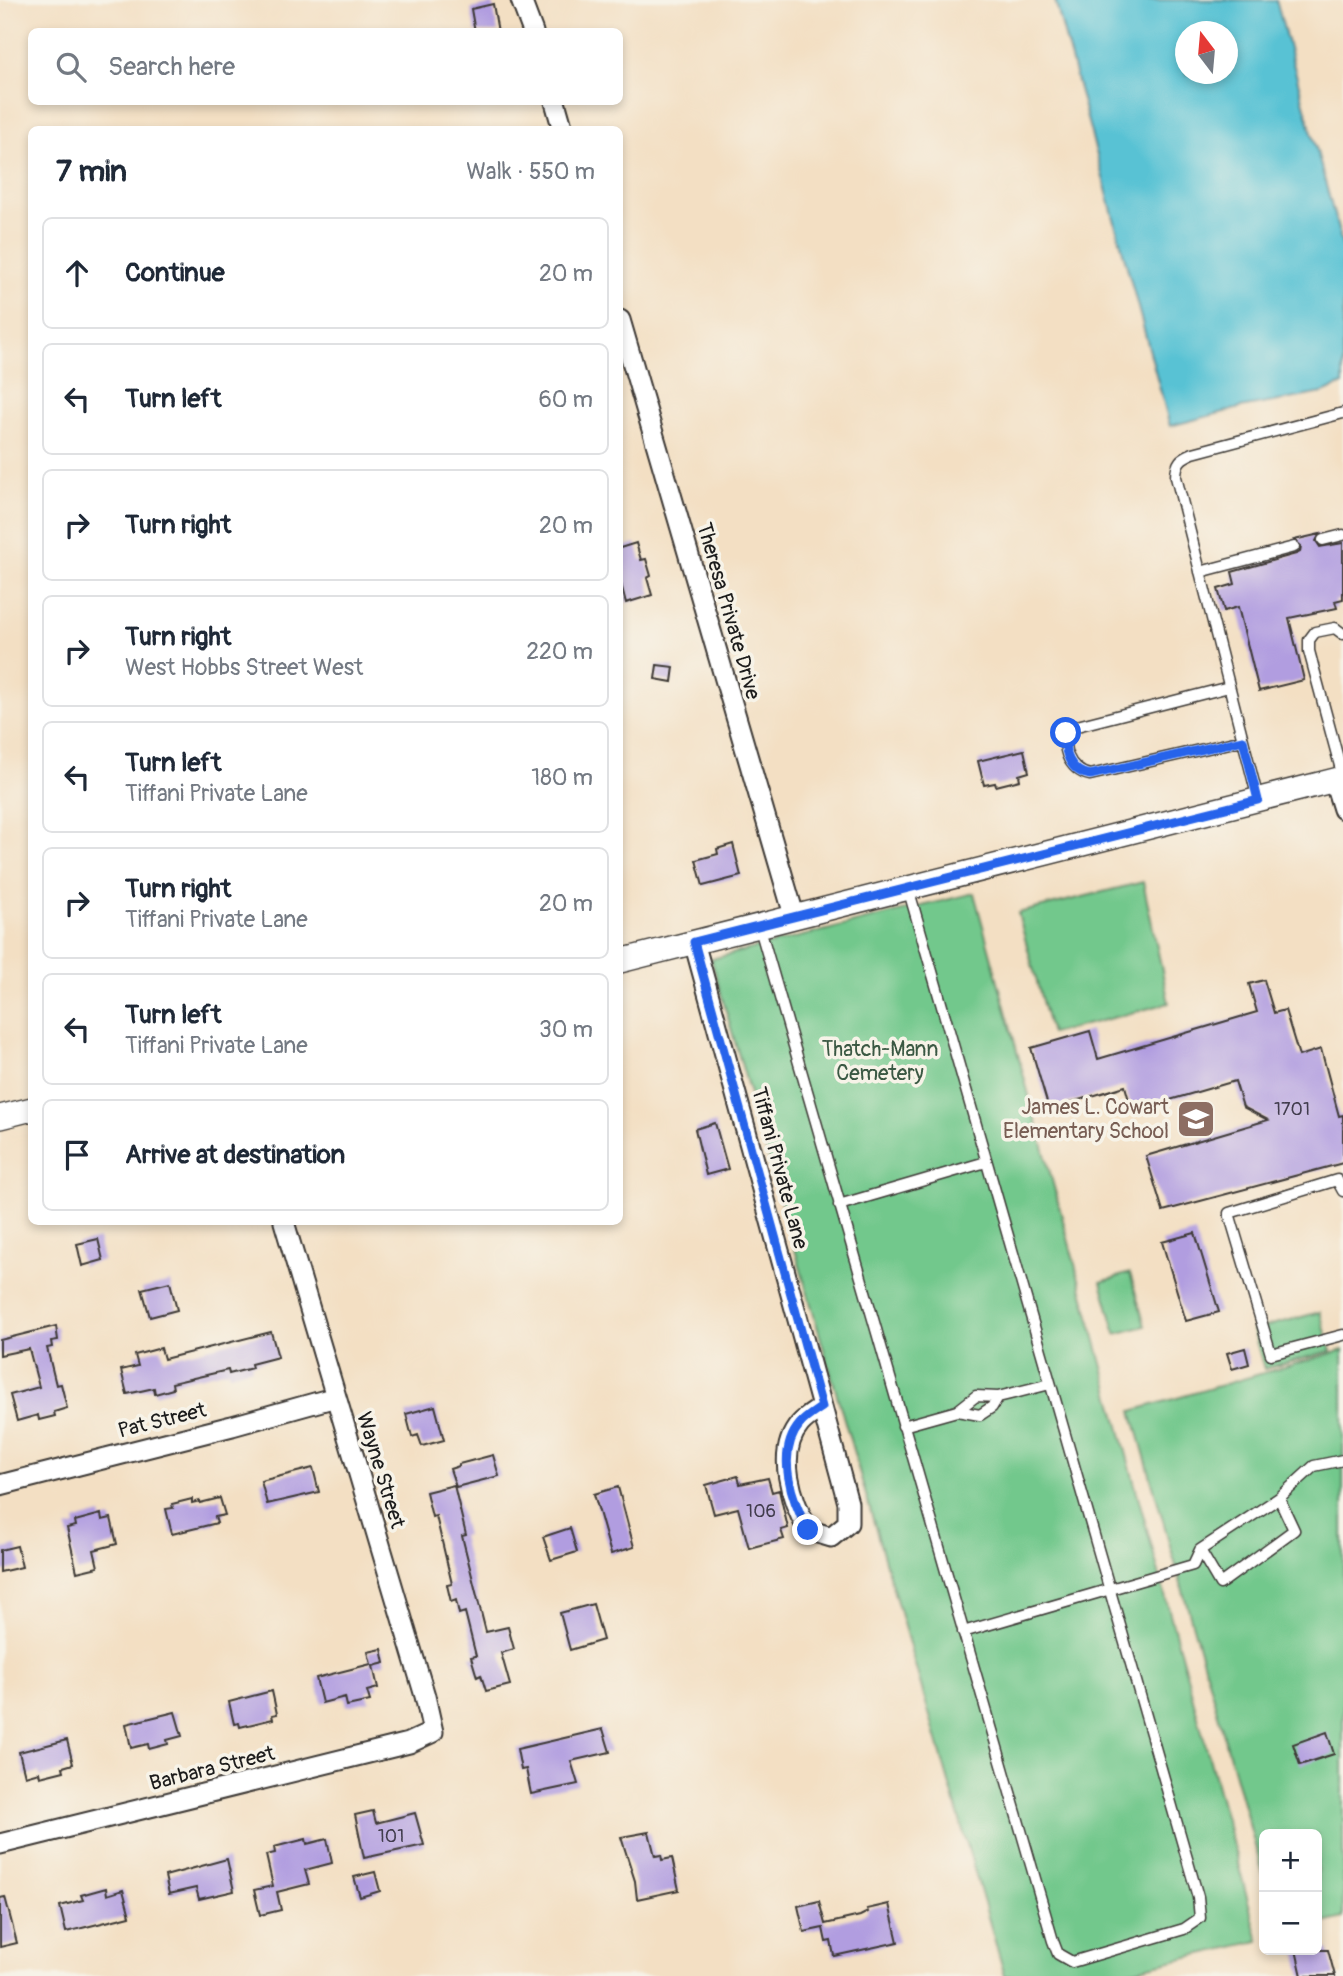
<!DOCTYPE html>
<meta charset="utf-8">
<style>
body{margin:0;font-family:Pangolin,sans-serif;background:#f6f6f7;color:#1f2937}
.controls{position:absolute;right:21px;bottom:21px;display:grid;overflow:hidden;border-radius:10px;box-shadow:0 4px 10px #0003}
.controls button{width:63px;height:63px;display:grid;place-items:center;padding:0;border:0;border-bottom:2px solid #e0e1e3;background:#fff;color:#1f2937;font:35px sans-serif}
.compass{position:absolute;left:1175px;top:21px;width:63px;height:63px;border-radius:50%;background:#fff;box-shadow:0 4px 10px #0003;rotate:344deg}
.stop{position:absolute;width:21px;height:21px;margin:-16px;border:5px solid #2563eb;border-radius:50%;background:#fff}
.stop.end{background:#2563eb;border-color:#fff;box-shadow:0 2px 7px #0008}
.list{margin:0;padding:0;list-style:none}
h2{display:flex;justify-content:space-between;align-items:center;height:91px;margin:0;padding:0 28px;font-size:30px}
h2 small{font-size:23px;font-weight:400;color:#747a83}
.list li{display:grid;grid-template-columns:46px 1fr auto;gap:21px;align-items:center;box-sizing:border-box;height:112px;margin:0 14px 14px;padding:0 14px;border:2px solid #e0e1e3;border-radius:10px}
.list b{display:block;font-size:26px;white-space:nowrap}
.list p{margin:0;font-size:23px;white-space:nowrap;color:#747a83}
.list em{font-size:23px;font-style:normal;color:#747a83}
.icon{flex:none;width:38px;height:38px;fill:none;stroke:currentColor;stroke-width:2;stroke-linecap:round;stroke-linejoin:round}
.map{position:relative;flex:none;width:1343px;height:1976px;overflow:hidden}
.search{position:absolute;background:#fff;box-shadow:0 4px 10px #0003;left:28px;top:28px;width:595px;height:77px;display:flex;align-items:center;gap:18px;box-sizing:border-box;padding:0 24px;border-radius:10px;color:#747a83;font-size:26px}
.panel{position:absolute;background:#fff;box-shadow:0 4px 10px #0003;left:28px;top:126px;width:595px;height:1099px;border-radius:10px}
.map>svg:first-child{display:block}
</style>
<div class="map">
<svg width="1343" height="1976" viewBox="0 0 1343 1976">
<rect width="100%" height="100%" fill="#f7f3e8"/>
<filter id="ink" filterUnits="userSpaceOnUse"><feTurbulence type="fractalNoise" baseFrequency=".0143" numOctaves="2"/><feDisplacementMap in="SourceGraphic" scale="14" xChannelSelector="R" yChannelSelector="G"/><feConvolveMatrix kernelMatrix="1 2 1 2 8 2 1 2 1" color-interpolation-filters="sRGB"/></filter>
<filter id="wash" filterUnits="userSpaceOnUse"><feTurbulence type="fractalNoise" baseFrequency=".00686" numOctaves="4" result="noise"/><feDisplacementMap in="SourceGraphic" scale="28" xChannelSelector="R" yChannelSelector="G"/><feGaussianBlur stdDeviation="1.57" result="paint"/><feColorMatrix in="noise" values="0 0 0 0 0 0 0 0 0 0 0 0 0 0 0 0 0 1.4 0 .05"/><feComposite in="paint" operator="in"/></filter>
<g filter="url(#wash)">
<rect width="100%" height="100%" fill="#f3dfc3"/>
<!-- green -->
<path fill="#72c88c" stroke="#477254" stroke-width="2" d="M1143,882L1169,1003L1051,1034L1018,913Z
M974,893L1259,1941L1105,1976H1005L711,959Z
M1130,1273L1145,1326L1116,1334L1101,1282Z
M1320,1312L1331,1351L1264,1369L1253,1330Z
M1343,1350V1918L1317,1925V1834H1264V1877L1132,1411Z"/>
<!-- water -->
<path fill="#58c2d4" stroke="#3a6f78" stroke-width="2" fill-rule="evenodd" d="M1055,0H1276L1343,248V384L1323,393L1240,408L1170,426ZM1186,32H1228V74H1186Z"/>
<g id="blocks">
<!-- building -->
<path fill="#b19de0" d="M493,4L498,32H475L471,9Z
M1320,534L1316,541L1320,547L1343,543V599L1335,601L1337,608L1289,618L1304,680L1259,691L1238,607L1224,611L1218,589L1235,584L1232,572L1296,554L1300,552L1301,546L1294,540Z
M636,543L641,560L646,559L651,576L647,578L652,595L626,603L620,580V548Z
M657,665L674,667L672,682L655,679Z
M1024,750L1029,772L1019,775L1020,780L996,786L995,783L984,785L978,761Z
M733,844L741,876L703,886L696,860L718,854L717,849Z
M1264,980L1274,1013L1285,1010L1299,1056L1321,1049L1339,1116L1343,1115V1163L1163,1211L1146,1156L1268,1120L1243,1107L1235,1081L1132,1111L1125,1086L1049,1109L1031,1048L1090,1031L1098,1059L1257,1012L1249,984Z
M715,1123L728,1169L706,1175L695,1129Z
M1195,1233L1219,1312L1186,1321L1162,1242Z
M98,1239L103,1260L82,1266L77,1244Z
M170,1282L177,1310L150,1317L142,1289Z
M56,1326L58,1340L51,1341L52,1347L47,1348L56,1385L61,1384L67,1408L54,1412L55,1416L39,1420L38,1415L17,1421L10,1395L39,1387L29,1349L0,1355V1340Z
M271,1332L278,1357L251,1364L252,1368L229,1374L228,1370L172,1383L173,1389L155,1394L154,1388L127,1394L121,1370L138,1366L135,1355L161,1348L164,1359Z
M1245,1348L1249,1364L1232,1369L1227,1353Z
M435,1406L444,1440L422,1446L418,1435L412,1437L406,1414Z
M493,1455L499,1476L456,1487L450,1469L459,1466V1464Z
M313,1468L319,1492L267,1504L261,1481Z
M738,1476L740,1484L768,1478L772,1492L779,1490L788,1528L781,1530L784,1539L749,1548L738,1508L714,1514L706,1485Z
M454,1485L466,1535L462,1536L486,1632L508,1627L514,1649L501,1653L510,1685L486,1691L481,1675L477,1677L471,1657L476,1656L465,1612L459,1614L456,1600L451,1602L447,1585L452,1584L436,1516L432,1517L426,1492Z
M618,1487L634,1547L611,1554L594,1494Z
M220,1498L225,1515L215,1517L217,1523L172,1534L166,1509L173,1508L172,1504L192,1499V1503L200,1501V1503Z
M101,1514L102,1520L111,1518L117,1544L94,1550L98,1567L77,1572L67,1528L76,1526L75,1521Z
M570,1528L577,1552L551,1560L543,1537Z
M17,1546L22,1567L0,1572V1550Z
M593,1604L603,1640L570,1650L560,1613Z
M382,1649L385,1663L373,1666L378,1688L367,1691L370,1701L347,1706L345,1697L322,1703L316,1678L371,1664L368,1652Z
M272,1691L277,1714L272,1715L273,1719L240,1727L239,1723L234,1724L229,1702Z
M175,1712L182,1736L167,1740L168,1744L149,1749L148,1744L131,1748L126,1724Z
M603,1729L610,1752L571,1761L578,1784L531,1794L526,1769L521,1770L517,1749Z
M1327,1732L1334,1754L1300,1765L1293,1744Z
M67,1740L73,1764L63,1767L64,1771L40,1777L39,1772L25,1776L19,1752Z
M373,1811L376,1823L415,1813L424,1845L364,1858L355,1815Z
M649,1832L655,1856L661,1855L662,1860L672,1858L679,1890L637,1899L635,1881L621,1837Z
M306,1839L307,1844L327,1839L332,1863L305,1870L309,1884L277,1892L281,1910L260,1915L254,1890L273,1886L266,1855L275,1853L274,1847Z
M227,1859L234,1891L199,1899L196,1888L169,1894L165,1876Z
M375,1872L380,1891L360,1897L354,1877Z
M106,1888L107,1895L123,1890L130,1916L66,1932L60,1906L83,1900L81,1895Z
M5,1897L17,1943L0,1947V1898Z
M819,1901L825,1924L860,1916L868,1912L867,1909L889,1904L898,1942L834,1956L831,1941L826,1942L823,1928L804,1932L798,1906Z
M1296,1950H1328L1335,1976H1302Z"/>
</g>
</g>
<g filter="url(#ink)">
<use href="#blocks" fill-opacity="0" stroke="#3c3935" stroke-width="2"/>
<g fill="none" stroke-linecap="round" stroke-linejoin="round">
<defs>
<path id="service" d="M1323,540L1343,535
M1200,572L1294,547
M1229,687L1073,727C1056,743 1070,772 1090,775L1243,740
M1343,777L1309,651V640L1315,632L1335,628L1343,634
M1258,799L1176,477C1176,462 1181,458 1193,453L1343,413
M759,925L1053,1941L1058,1954L1072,1962L1184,1929L1200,1918L1198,1897L908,888
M1343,1191L1337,1180L1229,1213L1271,1354L1343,1335
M839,1205L986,1162
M957,1411L980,1415L992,1407L998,1397
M903,1426L957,1411L976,1396L998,1397L1050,1384
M1279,1498L1294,1530L1220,1584L1200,1550L1279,1498L1314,1466L1343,1460
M963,1632L1193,1565L1200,1550"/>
<path id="minor" d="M521,0L533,32
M555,102L563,130
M620,320L794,915
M1334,780L1343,809
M694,942L822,1407
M822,1407L848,1503V1523L831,1537L808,1530C792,1501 775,1453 800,1424C806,1417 815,1412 822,1407Z
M0,1485L232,1426L336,1397
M0,1844L409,1743L433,1732L425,1696L284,1222"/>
<path id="tertiary" d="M620,961L1343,778
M0,1117L32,1109"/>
</defs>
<!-- service casing -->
<use href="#service" stroke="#3c3935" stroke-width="13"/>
<!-- minor casing -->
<use href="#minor" stroke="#3c3935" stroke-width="23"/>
<!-- tertiary casing -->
<use href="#tertiary" stroke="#3c3935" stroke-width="26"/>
<!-- service -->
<use href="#service" stroke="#fff" stroke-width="10"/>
<!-- minor -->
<use href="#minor" stroke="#fff" stroke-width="19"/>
<!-- tertiary -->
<use href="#tertiary" stroke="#fff" stroke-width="23"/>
</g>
</g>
<g fill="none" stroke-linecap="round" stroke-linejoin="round" filter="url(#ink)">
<!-- route -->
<path stroke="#2563eb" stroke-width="9" d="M808,1530C792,1501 775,1453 800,1424C806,1417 815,1412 822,1407L694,942L1258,800L1243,740L1090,775C1070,772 1063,752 1066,733"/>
</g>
<!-- icons -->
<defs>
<symbol id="school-square" viewBox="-11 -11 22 22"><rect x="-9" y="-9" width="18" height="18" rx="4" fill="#8d6e63" stroke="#f7f3e8"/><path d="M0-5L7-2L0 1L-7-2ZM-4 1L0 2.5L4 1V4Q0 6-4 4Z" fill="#fff"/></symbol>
</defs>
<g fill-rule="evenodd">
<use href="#school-square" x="1174" y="1097" width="44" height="44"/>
</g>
<g text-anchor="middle" stroke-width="7" stroke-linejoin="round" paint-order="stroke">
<!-- number labels -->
<g font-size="18" fill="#413c4d">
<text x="1292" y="1115">1701</text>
<text x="761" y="1517">106</text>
<text x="391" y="1842">101</text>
</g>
<!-- street labels -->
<g font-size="21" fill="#1c1c1c" stroke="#f7f3e8">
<text transform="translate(729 611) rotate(74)" y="7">Theresa Private Drive</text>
<text transform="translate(780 1168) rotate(75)" y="7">Tiffani Private Lane</text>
<text transform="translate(162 1420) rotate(-14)" y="7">Pat Street</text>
<text transform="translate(381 1470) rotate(73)" y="7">Wayne Street</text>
<text transform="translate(212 1768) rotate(-14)" y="7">Barbara Street</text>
</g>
<!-- park labels -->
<g font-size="21" fill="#3a5843" stroke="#f7f3e8">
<text x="880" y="1056">Thatch-Mann<tspan x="880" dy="24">Cemetery</tspan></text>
</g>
<!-- education labels -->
<g font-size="21" fill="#785e54" stroke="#f7f3e8" text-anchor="end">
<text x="1169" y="1114">James L. Cowart<tspan x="1169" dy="24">Elementary School</tspan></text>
</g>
</g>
</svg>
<div class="controls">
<button>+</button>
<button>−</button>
</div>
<svg class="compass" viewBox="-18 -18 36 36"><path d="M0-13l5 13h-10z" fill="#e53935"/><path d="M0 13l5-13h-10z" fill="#747a83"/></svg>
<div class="stop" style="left:1066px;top:733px"></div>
<div class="stop end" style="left:808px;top:1530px"></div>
<div class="search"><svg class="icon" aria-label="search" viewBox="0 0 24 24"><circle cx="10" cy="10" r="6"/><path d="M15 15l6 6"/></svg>Search here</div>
<section class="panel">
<h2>7 min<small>Walk · 550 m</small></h2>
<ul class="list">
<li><svg class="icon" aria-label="ahead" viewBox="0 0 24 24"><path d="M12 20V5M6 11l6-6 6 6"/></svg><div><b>Continue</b></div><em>20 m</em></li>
<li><svg class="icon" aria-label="left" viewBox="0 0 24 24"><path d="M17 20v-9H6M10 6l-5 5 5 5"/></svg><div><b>Turn left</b></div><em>60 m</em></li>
<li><svg class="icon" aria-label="right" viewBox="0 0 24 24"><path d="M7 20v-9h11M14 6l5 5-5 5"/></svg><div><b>Turn right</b></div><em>20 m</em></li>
<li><svg class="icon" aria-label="right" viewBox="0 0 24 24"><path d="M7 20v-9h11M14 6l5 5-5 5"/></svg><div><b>Turn right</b><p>West Hobbs Street West</p></div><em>220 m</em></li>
<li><svg class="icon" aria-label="left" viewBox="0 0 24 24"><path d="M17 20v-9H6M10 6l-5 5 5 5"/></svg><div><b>Turn left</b><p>Tiffani Private Lane</p></div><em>180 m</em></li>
<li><svg class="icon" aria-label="right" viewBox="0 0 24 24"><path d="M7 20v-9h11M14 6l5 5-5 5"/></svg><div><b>Turn right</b><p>Tiffani Private Lane</p></div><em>20 m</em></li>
<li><svg class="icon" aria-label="left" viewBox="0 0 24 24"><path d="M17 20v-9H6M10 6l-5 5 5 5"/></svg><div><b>Turn left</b><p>Tiffani Private Lane</p></div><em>30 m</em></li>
<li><svg class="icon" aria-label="arrive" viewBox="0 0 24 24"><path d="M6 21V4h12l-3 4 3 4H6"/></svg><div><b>Arrive at destination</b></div></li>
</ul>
</section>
</div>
